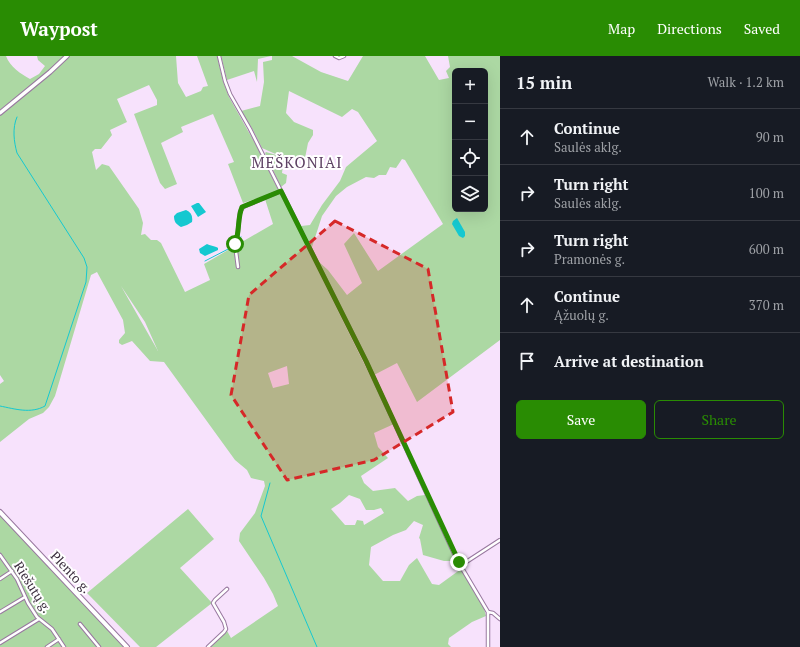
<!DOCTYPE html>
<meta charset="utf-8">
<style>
body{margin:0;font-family:"PT Serif",serif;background:#20242c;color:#f1f3f6}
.controls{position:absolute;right:12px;top:12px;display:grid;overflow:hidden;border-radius:6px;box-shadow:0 4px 16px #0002}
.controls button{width:36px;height:36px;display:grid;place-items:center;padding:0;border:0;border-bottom:1px solid #363941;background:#171b24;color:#f1f3f6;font:20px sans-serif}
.stop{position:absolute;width:12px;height:12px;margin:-9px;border:3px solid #298c03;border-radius:50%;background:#fff}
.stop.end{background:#298c03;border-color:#fff;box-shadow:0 1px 4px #0008}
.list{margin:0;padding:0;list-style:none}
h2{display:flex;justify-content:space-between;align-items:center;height:52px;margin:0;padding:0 16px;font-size:17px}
h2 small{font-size:13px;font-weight:400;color:#9ea1a6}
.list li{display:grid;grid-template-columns:26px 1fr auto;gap:12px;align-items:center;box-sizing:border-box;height:56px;padding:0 16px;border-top:1px solid #363941}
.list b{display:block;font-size:15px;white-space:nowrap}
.list p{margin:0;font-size:13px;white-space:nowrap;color:#9ea1a6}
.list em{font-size:13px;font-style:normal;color:#9ea1a6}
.actions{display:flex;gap:8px;padding:12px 16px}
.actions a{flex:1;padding:9px 0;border:1px solid #298c03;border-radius:6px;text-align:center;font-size:14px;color:#298c03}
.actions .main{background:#298c03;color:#fff}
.icon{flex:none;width:22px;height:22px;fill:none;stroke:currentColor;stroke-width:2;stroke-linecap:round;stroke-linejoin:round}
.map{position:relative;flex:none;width:500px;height:591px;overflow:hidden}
header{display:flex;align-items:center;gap:24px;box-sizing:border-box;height:56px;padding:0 20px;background:#298c03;color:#fff}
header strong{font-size:19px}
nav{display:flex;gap:22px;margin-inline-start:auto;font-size:14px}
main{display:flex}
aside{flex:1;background:#171b24}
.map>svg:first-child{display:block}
</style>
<header>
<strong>Waypost</strong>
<nav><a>Map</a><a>Directions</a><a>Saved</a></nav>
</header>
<main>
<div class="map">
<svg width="500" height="591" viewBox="0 0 500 591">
<rect width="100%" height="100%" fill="#f7e2fc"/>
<!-- green -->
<path fill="#acd8a3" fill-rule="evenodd" d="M0,0H6C10,11 21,18 30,23L39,18L45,10L38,4L37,0H176L178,27L186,41L201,35L203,31L208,30L197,0H217L223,25L229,41L256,89L394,368L374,377L378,391L388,402L361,420L364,427L373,435L395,432L408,445L417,440L425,439L456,505H444L423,499L420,483L419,482L423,469L414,465L406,474L393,479L371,491L369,509L383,525H400L409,509L417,502L432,528L439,529L461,513L484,552L486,560L472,566L449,582L448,588L451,591H207L226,573L231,582L278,550L273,538L264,522L239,485L240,477L255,457L265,430L264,425L251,422L247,414L235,404L164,306L150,305L132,285L122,289L119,287V284L125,277L123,264L97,216L91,219L55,340L49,351L43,357L29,363L0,386V328L4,325L0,319V59L17,45L14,43L0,54ZM149,29L157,44V49L134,58L160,127L165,133L177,128L161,87L183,76L181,71L213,58L234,106L228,108L243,147L264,140L273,168L204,208L210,224L185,236L161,187L157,184H151L145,178L141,179L143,167L139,153L109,110L102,108L96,114L92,96L95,93H101L112,79L110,74L127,66L117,43ZM121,230L145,266L158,295ZM287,310L289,328L273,332L268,317ZM349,439L360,443L366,454H374L381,452L384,457L364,469L363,465L357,464L355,469H345L331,453L340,447Z
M221,0H271L258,3L257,26L254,15L227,24Z
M272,0H292L321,16L348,25L363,0H425L439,24L449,22L446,15L450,11L448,0H500V284L417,346L397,307L374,319L318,205L328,214L347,239L362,227L344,188L354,177L378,215L443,168L405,104L402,103L396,112L390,111L386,119H379L374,122L366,121L347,131L336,140L322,160L312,191L301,170L310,169L322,149L340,125L346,111L377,85L358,56L352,53L342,61L289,35L286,57L294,66L313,74V79L308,87L305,102L302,104L284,101L282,117L287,119L286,127L281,131L265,97L266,96L280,100L262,92L253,74L241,55L260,50L264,26L263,6L272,4ZM455,15H485V153H455Z
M188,453L214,483L180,512L212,547L156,591H140L87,537Z
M0,459L124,591H0Z"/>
<!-- water -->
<path fill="#15c8d0" d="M197,147H199L206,156L198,161L191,150Z
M186,154C191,156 193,160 192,166L187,169L181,171C176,168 174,166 174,160L177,157Z
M457,162L465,176V180L463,182L459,180L452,168L453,165Z
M207,188C209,189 217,191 218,192V194L205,200L200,197L199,193Z"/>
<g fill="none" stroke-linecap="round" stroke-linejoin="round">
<!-- stream -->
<path stroke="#15c8d0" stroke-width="1" d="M237,190L239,182L241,181
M205,205L234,190
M0,350C15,353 31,358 45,350L86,226L87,211L84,202L17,97C14,86 12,72 17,61
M270,427L261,460L317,591"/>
<defs>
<path id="minor" d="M219,0L225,25L230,38L250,73L366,305L456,502L488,556V591
M335,0L339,2L344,0
M238,211L235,188L237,183L240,156L243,151L281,135
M0,499L17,523L28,547L37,561L52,573L64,591
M460,510L500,484
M0,523L12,515
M0,556L25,541
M488,556L493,557L500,563
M80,568L99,591
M0,587L39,563
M47,591L59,583
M208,591L224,576L226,573L224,566L213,547L215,544L227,533"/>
<path id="secondary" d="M0,57L50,16L67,0"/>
<path id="trunk" d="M0,456L127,591"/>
</defs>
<!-- minor casing -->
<use href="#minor" stroke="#98789f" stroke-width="4.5"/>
<!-- secondary casing -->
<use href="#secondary" stroke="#98789f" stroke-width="5.5"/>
<!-- trunk casing -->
<use href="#trunk" stroke="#98789f" stroke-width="6"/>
<!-- minor -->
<use href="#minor" stroke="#fff" stroke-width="2.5"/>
<!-- secondary -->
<use href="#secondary" stroke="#fff" stroke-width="3.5"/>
<!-- trunk -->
<use href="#trunk" stroke="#fff" stroke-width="4"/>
</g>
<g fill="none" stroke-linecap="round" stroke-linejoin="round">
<!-- route -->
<path stroke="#298c03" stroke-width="5" d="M235,188C240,176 237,163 242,151L281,135L366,305L459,506"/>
</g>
<!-- marked area -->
<path fill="#d62828" fill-opacity="0.2" stroke="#d62828" stroke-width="3" stroke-dasharray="8 5" stroke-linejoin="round" d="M335,165L428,213L453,356L374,404L287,424L231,339L249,239Z"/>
<g text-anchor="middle" stroke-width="4" stroke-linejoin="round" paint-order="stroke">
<!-- street labels -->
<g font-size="13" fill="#3c2f3f" stroke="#fff">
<text transform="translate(71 516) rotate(47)" y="5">Plento g.</text>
<text transform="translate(33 531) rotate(58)" y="5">Riešutų g.</text>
</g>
<!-- quarter labels -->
<g font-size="15" letter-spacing="1" fill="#5d4063" stroke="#fff">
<text x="297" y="112">MEŠKONIAI</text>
</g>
</g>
</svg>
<div class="controls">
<button>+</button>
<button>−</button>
<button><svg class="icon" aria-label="locate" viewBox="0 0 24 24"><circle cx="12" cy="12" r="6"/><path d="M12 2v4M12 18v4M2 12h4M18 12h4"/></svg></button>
<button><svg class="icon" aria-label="layers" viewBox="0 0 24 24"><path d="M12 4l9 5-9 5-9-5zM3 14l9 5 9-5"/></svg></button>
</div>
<div class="stop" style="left:235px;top:188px"></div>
<div class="stop end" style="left:459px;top:506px"></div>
</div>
<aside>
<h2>15 min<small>Walk · 1.2 km</small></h2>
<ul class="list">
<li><svg class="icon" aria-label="ahead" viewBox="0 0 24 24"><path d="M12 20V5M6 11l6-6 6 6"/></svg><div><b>Continue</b><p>Saulės aklg.</p></div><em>90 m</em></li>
<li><svg class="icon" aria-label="right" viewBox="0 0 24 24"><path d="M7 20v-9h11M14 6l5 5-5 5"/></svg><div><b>Turn right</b><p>Saulės aklg.</p></div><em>100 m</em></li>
<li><svg class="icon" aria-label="right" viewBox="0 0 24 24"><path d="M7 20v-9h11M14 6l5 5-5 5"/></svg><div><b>Turn right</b><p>Pramonės g.</p></div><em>600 m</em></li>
<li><svg class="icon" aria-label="ahead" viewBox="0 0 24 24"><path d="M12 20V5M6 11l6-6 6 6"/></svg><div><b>Continue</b><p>Ąžuolų g.</p></div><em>370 m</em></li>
<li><svg class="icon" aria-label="arrive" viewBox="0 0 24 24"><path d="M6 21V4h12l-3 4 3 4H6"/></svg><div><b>Arrive at destination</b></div></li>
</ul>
<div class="actions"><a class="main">Save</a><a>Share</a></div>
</aside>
</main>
